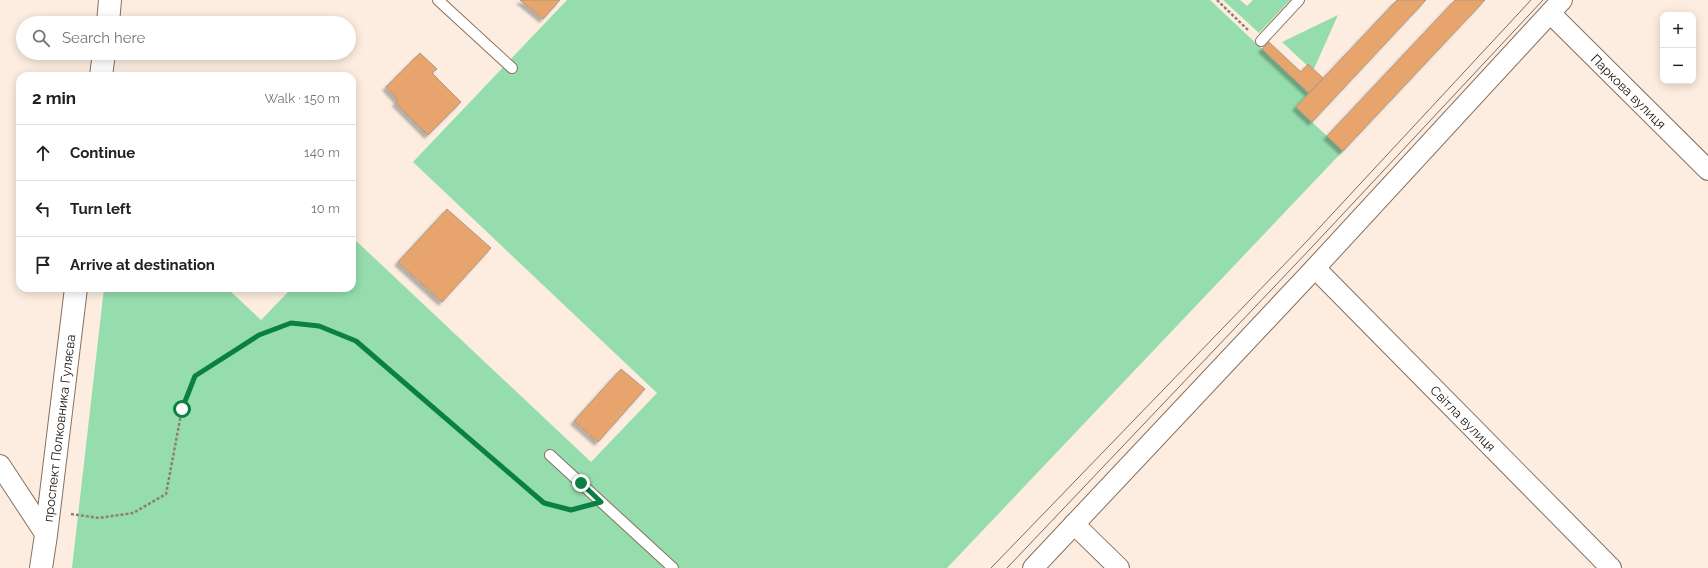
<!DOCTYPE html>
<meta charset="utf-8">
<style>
body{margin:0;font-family:Raleway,sans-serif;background:#f2f2f2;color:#202124}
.controls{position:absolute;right:12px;top:12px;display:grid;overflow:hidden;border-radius:8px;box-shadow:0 2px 10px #0003}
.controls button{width:36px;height:36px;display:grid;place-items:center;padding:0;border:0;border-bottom:1px solid #e0e0e0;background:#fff;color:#202124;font:20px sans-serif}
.stop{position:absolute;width:12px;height:12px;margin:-9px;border:3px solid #0b8043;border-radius:50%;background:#fff}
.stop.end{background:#0b8043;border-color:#fff;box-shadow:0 1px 4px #0008}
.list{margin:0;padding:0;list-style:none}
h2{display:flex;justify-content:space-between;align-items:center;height:52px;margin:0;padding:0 16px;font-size:17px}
h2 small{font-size:13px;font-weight:400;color:#757577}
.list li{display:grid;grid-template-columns:26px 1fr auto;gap:12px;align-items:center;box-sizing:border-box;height:56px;padding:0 16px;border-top:1px solid #e0e0e0}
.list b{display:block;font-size:15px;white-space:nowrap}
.list em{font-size:13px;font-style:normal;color:#757577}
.icon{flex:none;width:22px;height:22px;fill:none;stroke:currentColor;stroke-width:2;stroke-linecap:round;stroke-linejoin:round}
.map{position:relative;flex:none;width:1708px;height:568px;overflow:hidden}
.search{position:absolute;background:#fff;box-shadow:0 2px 10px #0003;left:16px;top:16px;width:340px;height:44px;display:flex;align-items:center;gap:10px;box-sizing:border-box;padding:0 14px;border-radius:22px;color:#757577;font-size:15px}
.panel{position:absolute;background:#fff;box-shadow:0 2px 10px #0003;left:16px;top:72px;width:340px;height:220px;border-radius:12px}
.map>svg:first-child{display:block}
</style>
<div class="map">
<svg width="1708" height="568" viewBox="0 0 1708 568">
<defs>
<filter id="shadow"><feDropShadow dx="-3.5" dy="3.5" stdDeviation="1" flood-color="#0004"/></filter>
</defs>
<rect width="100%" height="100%" fill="#fdede0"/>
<!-- green -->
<path fill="#95ddad" d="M567,0H1210L1309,93L1296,107L1343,151L947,568H72L104,288H227L261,320L292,288H352V237L591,462L657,393L413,162Z
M1223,0H1240L1247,6L1253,0H1290L1259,33Z
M1338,15L1313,71L1282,42Z"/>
<!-- building -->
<path fill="#e7a56d" stroke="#b09884" filter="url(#shadow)" d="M520,0H560L543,19Z
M1397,0H1426L1312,122L1296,107Z
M1455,0H1485L1343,151L1327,136Z
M1269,42L1301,72L1308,64L1323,78L1309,93L1262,49Z
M420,53L437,69L432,73L461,102L428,135L396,103L398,100L386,87Z
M447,209L491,248L442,302L398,262Z
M621,369L645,389L598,442L574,421Z"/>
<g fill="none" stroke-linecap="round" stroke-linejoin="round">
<defs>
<path id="service" d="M438,0L512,68
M1261,41L1299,0
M550,455L673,568"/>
<g id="minor">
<path id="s1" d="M1550,13L1708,170"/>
<path id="s2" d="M1315,268L1611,568"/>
<path d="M0,465L46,535"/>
<path d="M1074,524L1119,568"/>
<path d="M1033,568L1315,268L1562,0"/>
</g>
<g id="secondary">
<path d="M108,23L110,0"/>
<path d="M101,76L104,53"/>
<path id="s3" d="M41,568L46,535L76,288"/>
</g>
</defs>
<!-- service casing -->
<use href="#service" stroke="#87705e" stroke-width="12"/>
<!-- minor casing -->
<use href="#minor" stroke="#87705e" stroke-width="22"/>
<!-- secondary casing -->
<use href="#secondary" stroke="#87705e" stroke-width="24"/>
<!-- path -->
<path stroke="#8c8076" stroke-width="2.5" stroke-dasharray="3 2" stroke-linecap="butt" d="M1217,0L1248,30
M71,514L99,518L133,513L166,494L182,409L195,376L259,335L291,323L319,326L356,341L545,503L571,509L581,507"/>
<!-- service -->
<use href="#service" stroke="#fff" stroke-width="10"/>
<!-- minor -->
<use href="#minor" stroke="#fff" stroke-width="20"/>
<!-- secondary -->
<use href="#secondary" stroke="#fff" stroke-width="22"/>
<!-- tram -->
<path stroke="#786c63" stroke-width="1" d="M991,568L1307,241L1531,0
M1007,568L1312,247L1543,0"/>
</g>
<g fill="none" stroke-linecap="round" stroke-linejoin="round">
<!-- route -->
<path stroke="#0b8043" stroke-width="5" d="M182,409L195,376L259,335L291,323L319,326L356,341L544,503L571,510L601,502L581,483"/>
</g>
<g text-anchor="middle" stroke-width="3" stroke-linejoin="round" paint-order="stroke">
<!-- street labels -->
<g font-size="13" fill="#150c06" stroke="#fff">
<text dy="5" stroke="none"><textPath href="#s1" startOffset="111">Паркова вулиця</textPath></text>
<text dy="5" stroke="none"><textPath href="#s2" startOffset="211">Світла вулиця</textPath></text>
<text dy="5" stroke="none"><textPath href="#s3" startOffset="141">проспект Полковника Гуляєва</textPath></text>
</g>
</g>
</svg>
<div class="controls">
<button>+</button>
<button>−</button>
</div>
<div class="stop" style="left:182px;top:409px"></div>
<div class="stop end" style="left:581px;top:483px"></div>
<div class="search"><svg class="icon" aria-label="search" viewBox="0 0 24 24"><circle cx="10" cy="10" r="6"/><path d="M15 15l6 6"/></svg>Search here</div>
<section class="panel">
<h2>2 min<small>Walk · 150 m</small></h2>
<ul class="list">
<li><svg class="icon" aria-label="ahead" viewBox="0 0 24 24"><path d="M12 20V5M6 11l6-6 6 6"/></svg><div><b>Continue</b></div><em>140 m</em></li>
<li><svg class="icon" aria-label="left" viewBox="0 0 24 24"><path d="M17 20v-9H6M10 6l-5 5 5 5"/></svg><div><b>Turn left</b></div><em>10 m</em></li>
<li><svg class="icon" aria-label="arrive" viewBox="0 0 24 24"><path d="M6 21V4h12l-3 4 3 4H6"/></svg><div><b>Arrive at destination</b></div></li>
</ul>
</section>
</div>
